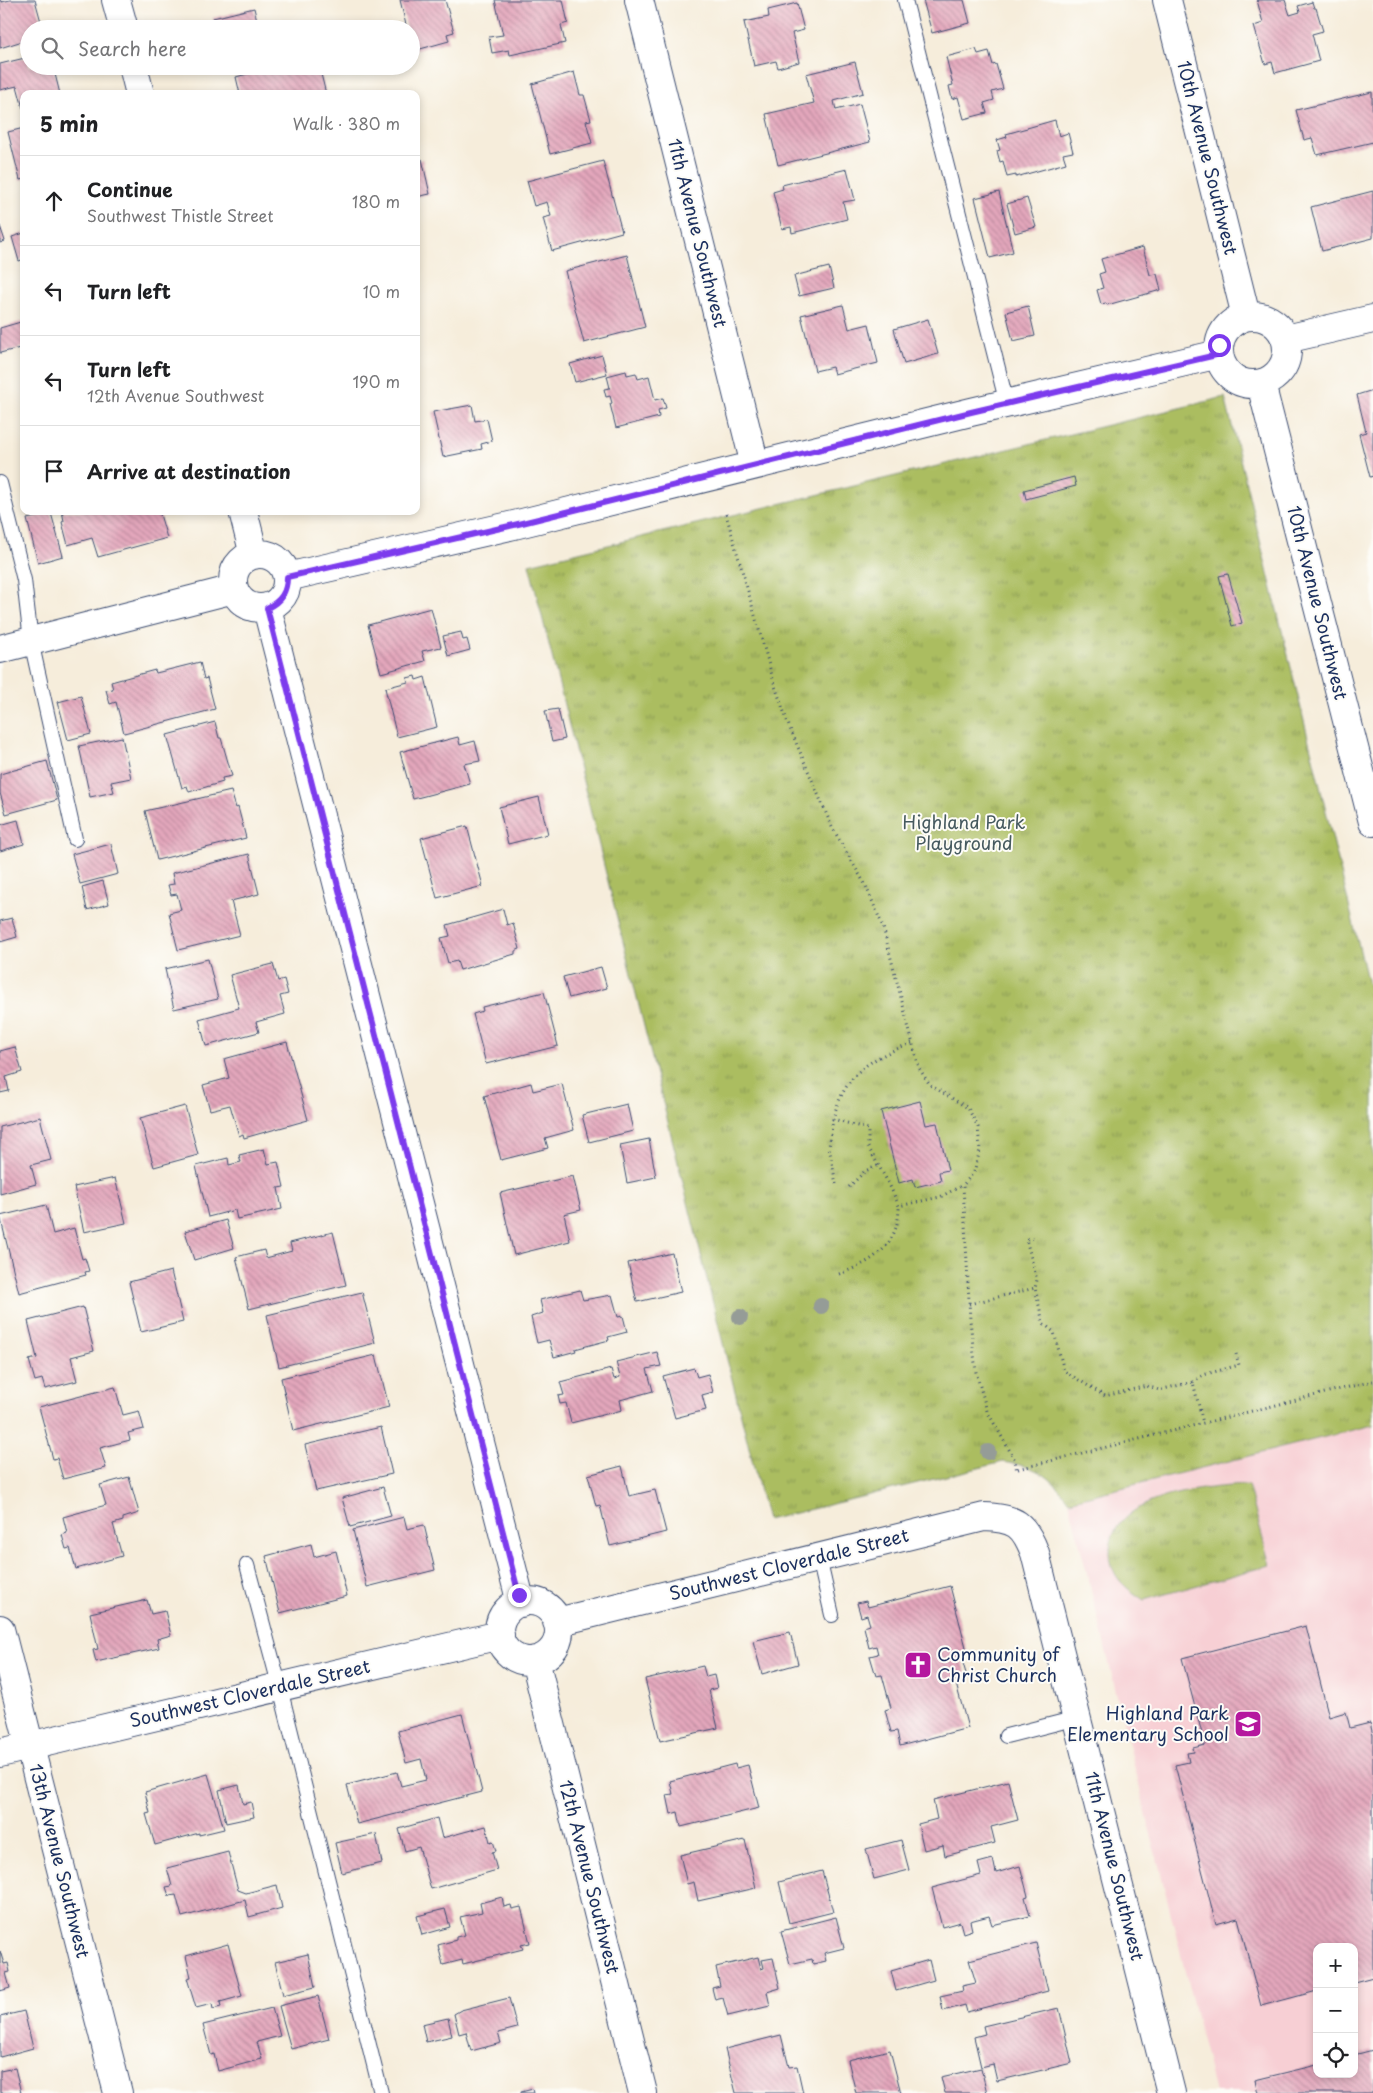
<!DOCTYPE html>
<meta charset="utf-8">
<style>
body{margin:0;font-family:"Playpen Sans",sans-serif;background:#f6f6f6;color:#202124}
.controls{position:absolute;right:15px;bottom:15px;display:grid;overflow:hidden;border-radius:10px;box-shadow:0 2px 8px #0003}
.controls button{width:45px;height:45px;display:grid;place-items:center;padding:0;border:0;border-bottom:1px solid #e0e0e0;background:#fff;color:#202124;font:25px sans-serif}
.stop{position:absolute;width:15px;height:15px;margin:-11px;border:4px solid #7c3aed;border-radius:50%;background:#fff}
.stop.end{background:#7c3aed;border-color:#fff;box-shadow:0 1px 5px #0008}
.list{margin:0;padding:0;list-style:none}
h2{display:flex;justify-content:space-between;align-items:center;height:65px;margin:0;padding:0 20px;font-size:21px}
h2 small{font-size:16px;font-weight:400;color:#757577}
.list li{display:grid;grid-template-columns:32px 1fr auto;gap:15px;align-items:center;box-sizing:border-box;height:90px;padding:0 20px;border-top:1px solid #e0e0e0}
.list b{display:block;font-size:19px;white-space:nowrap}
.list p{margin:0;font-size:16px;white-space:nowrap;color:#757577}
.list em{font-size:16px;font-style:normal;color:#757577}
.icon{flex:none;width:28px;height:28px;fill:none;stroke:currentColor;stroke-width:2;stroke-linecap:round;stroke-linejoin:round}
.map{position:relative;flex:none;width:1373px;height:2093px;overflow:hidden}
.search{position:absolute;background:#fff;box-shadow:0 2px 8px #0003;left:20px;top:20px;width:400px;height:55px;display:flex;align-items:center;gap:12px;box-sizing:border-box;padding:0 18px;border-radius:28px;color:#757577;font-size:19px}
.panel{position:absolute;background:#fff;box-shadow:0 2px 8px #0003;left:20px;top:90px;width:400px;height:425px;border-radius:10px}
.map>svg:first-child{display:block}
</style>
<div class="map">
<svg width="1373" height="2093" viewBox="0 0 1373 2093">
<defs>
<pattern id="park-tufts" width="24" height="20" patternUnits="userSpaceOnUse" patternTransform="scale(1.25)"><rect width="24" height="20" fill="#abbd61"/><path d="M3 7l-1-3M5 7V3M7 7l1-3M15 17l-1-3M17 17v-4M19 17l1-3" fill="none" stroke="#8a9a53"/></pattern>
<pattern id="building-back-hatch" width="6" height="6" patternUnits="userSpaceOnUse" patternTransform="scale(1.25)"><rect width="6" height="6" fill="#e4a7bc"/><path d="M-1 5l2 2M0 0l6 6M5-1l2 2" fill="none" stroke="#b8889c"/></pattern>
</defs>
<rect width="100%" height="100%" fill="#fdfcf7"/>
<filter id="ink" filterUnits="userSpaceOnUse"><feTurbulence type="fractalNoise" baseFrequency=".02" numOctaves="2"/><feDisplacementMap in="SourceGraphic" scale="10" xChannelSelector="R" yChannelSelector="G"/><feConvolveMatrix kernelMatrix="1 2 1 2 8 2 1 2 1" color-interpolation-filters="sRGB"/></filter>
<filter id="wash" filterUnits="userSpaceOnUse"><feTurbulence type="fractalNoise" baseFrequency=".0096" numOctaves="4" result="noise"/><feDisplacementMap in="SourceGraphic" scale="20" xChannelSelector="R" yChannelSelector="G"/><feGaussianBlur stdDeviation="1.12" result="paint"/><feColorMatrix in="noise" values="0 0 0 0 0 0 0 0 0 0 0 0 0 0 0 0 0 1.4 0 .05"/><feComposite in="paint" operator="in"/></filter>
<g filter="url(#wash)">
<rect width="100%" height="100%" fill="#f6eddb"/>
<!-- built -->
<path fill="#f7cfd4" fill-rule="evenodd" d="M1373,1425V2093H1215L1069,1501ZM1317,1947H1354V2074H1317Z"/>
<!-- park -->
<path fill="url(#park-tufts)" stroke="#637660" d="M1225,397L1373,1004V1425L1069,1501C1048,1473 1037,1467 1003,1462L767,1520L529,564Z
M1248,1485L1270,1565L1144,1600C1124,1587 1111,1577 1110,1553C1109,1494 1206,1487 1248,1485Z"/>
<g id="blocks">
<!-- building -->
<path fill="url(#building-back-hatch)" d="M0,0L2,2L10,0H35L43,29H29V39L0,48Z
M400,0H445L454,32L447,34L449,41L413,51L411,29H407Z
M495,0H563L568,23L561,25L565,43L510,55L509,50L492,53L489,37L503,35Z
M923,0H964L970,23L932,33Z
M1257,0H1285L1290,15L1300,12L1298,6L1312,2L1314,8H1316L1323,31L1312,34L1319,61L1275,73L1272,62L1265,64L1254,26L1263,23Z
M797,3L804,30L792,33L799,62L778,68L776,61L754,66L744,22L769,17L768,10Z
M254,8L259,29H215L213,18Z
M976,49L978,54L989,51L993,65L996,64L1003,89L992,92L994,100L984,103L987,113L964,119L958,97L952,99L949,86L953,85L946,57Z
M29,57V66H53L60,94H24L23,108L17,86L0,90V64Z
M855,62L863,93L834,101L836,110L860,104L870,142L778,165L766,114L814,103L806,74Z
M276,66H319L326,94H240L236,77Z
M574,72L580,95H584L591,120L586,121L592,143L550,154L532,84Z
M1372,92L1373,142L1317,155L1312,138L1304,140L1296,110Z
M1055,120L1059,136L1068,133L1073,152L1063,154L1066,163L1016,177V175L1007,177L1003,161L1000,162L997,151L1000,150L997,140L1007,137L1006,134Z
M24,128V179L20,180L8,132Z
M422,159L430,194L416,197V161Z
M603,161L622,232L552,251L543,218L551,216L547,202L534,206L527,181Z
M847,169L855,200L843,202L847,219L792,233L791,227L782,229L773,192L783,189L782,185Z
M1373,191V238L1322,251L1311,207Z
M999,192L1013,252L990,258L975,198Z
M1027,198L1036,227L1015,233L1007,204Z
M0,226L5,241L0,243Z
M24,233V259L19,261L12,237Z
M1143,247L1150,275L1157,274L1161,290L1107,305L1106,303L1101,304L1097,290L1103,288L1099,274L1105,272L1101,259Z
M627,255L645,327L584,343L565,271Z
M829,267L834,288L799,296L794,276Z
M843,305L849,329L869,324L878,363L834,374L832,367L815,371L801,315Z
M1028,306L1035,336L1013,341L1006,312Z
M928,319L938,354L904,364L894,329Z
M24,321V347L0,353V328Z
M602,355L607,374L575,382L570,364Z
M626,371L627,375L636,373L638,379L649,376L655,400L663,398L666,408L658,410L659,417L616,428L610,404L612,403L610,396L606,397L604,389L610,388L607,376Z
M1373,390V476L1370,477L1359,434L1366,432L1357,395Z
M472,405L475,421L487,419L492,441L481,444L482,449L443,457L433,412Z
M1074,477L1076,486L1026,499L1024,490Z
M62,511H159L167,538L98,557L92,538L68,545L62,522L64,521Z
M51,513L63,556L38,563L27,519Z
M1228,574L1242,623L1232,626L1219,576Z
M431,608L441,647L422,651L425,661L381,673L368,625Z
M461,632L463,640L467,639L470,650L448,656L443,636Z
M200,662L204,679L207,678L215,709L124,733L116,702L110,704L106,690L113,689L111,682L155,670L156,673Z
M415,676L416,680L425,677L437,727L397,737L385,688L408,682L407,678Z
M81,696L91,734L68,740L58,702Z
M558,709L565,739L552,742L545,711Z
M215,722L219,738H221L232,776L222,778L223,782L189,792L187,786L182,788L167,735Z
M122,737L131,778L111,782L114,792L90,797L79,746Z
M458,737L460,745L475,741L480,761L464,764L470,784L413,799L400,752Z
M47,761L57,800L6,814L0,793V774Z
M231,791L236,808L238,807L246,838L157,860L145,811Z
M539,797L548,834L508,844L499,807Z
M18,820L24,844L0,851V825Z
M467,826L483,886L437,898L421,838Z
M111,844L118,874L80,884L72,854Z
M249,854L259,894L231,901L240,935L178,950L169,913L181,910L177,894L171,895L168,885L174,884L172,873Z
M103,881L109,904L87,910L82,887Z
M503,909L507,925L513,923L520,949L515,951V954L460,970L457,961L448,963L441,938L450,936L447,925Z
M12,918L17,937L0,942V921Z
M208,959L218,999L174,1009L165,969Z
M273,964L278,981L284,979L288,994L280,996L285,1014L256,1022L259,1032L206,1046L199,1019L239,1008L230,975Z
M601,967L607,988L569,998L563,977Z
M544,992L558,1046L486,1064L473,1014L483,1011L482,1007Z
M287,1042L308,1120L244,1138L243,1134L239,1136L230,1105L210,1110L203,1085L229,1078L224,1059Z
M15,1047L22,1072L6,1077L9,1091L0,1093V1051Z
M531,1083L533,1091L562,1084L574,1130L545,1138L548,1148L501,1160L484,1096Z
M920,1101L926,1125L937,1123L948,1170L939,1172L941,1181L915,1187L913,1179L899,1183L881,1111Z
M627,1104L633,1131L589,1142L582,1115Z
M185,1106L198,1155L154,1167L140,1118Z
M40,1117L51,1160L31,1165L36,1184L0,1194V1127Z
M649,1139L656,1177L627,1183L620,1145Z
M264,1149L268,1164L278,1162L284,1187L278,1188L282,1209L237,1219L235,1210L208,1217L196,1166L228,1158L229,1165L241,1162L239,1155Z
M573,1176L581,1210L564,1214L570,1241L514,1255L500,1193Z
M115,1178L126,1223L84,1232L74,1187Z
M46,1205L53,1234L74,1228L82,1259L85,1258L89,1271L85,1272L86,1275L19,1293L0,1216Z
M226,1220L234,1248L194,1260L185,1231Z
M333,1232L346,1285L249,1309L236,1257L264,1250L266,1258L292,1251L290,1243Z
M672,1253L681,1292L637,1302L628,1263Z
M171,1271L183,1322L141,1332L129,1282Z
M580,1290L583,1300L612,1295L618,1317L623,1316L627,1332L608,1337L609,1340L575,1349L576,1351L554,1357L549,1340L537,1343L531,1317L543,1313L540,1300Z
M362,1292L375,1343L279,1367L267,1315Z
M83,1307L94,1351L71,1357L77,1381L45,1389L42,1379L35,1381L29,1360L37,1358L28,1321Z
M657,1352L661,1366L647,1369L653,1391L620,1400L622,1410L571,1423L566,1403L560,1404L558,1396L564,1395L560,1382L611,1369L614,1379L620,1377L616,1362Z
M376,1355L389,1407L293,1431L281,1378Z
M694,1368L697,1377L708,1374L713,1392L702,1395L706,1410L675,1418L663,1376Z
M115,1387L123,1415L139,1411L144,1429L128,1433L130,1440L100,1448L106,1468L63,1479L57,1458L53,1459L39,1407Z
M381,1427L392,1474L316,1491L305,1445Z
M622,1466L629,1496L655,1490L666,1532L610,1546L600,1505L596,1506L588,1475Z
M129,1477L139,1513L123,1518V1521L113,1524L122,1556L76,1569L70,1548L66,1549L62,1535L67,1533L63,1517L106,1505L100,1485Z
M383,1487L391,1516L350,1527L342,1498Z
M404,1517L407,1529L424,1525L435,1570L367,1587L353,1530Z
M311,1544L314,1557L336,1551L347,1596L280,1613L266,1556Z
M950,1586L967,1651L960,1653L967,1677L955,1680L968,1728L900,1746L897,1731L891,1732L885,1710L891,1708L882,1675L876,1676L870,1656L878,1654L876,1646L869,1648L864,1627L870,1625L867,1615L861,1617L857,1603L866,1601L868,1607Z
M147,1600L151,1614L165,1611L171,1635L157,1639L159,1648L96,1662L93,1650L98,1649L90,1613Z
M1306,1626L1329,1717L1346,1712L1350,1728L1370,1723L1373,1735V1977L1354,1982V1947H1317V1991L1261,2006L1238,1918L1216,1924L1175,1765L1189,1762L1187,1753L1194,1752L1193,1748L1205,1745L1182,1658Z
M790,1632L798,1664L762,1674L753,1641Z
M703,1666L706,1677L714,1675L717,1688L709,1690L718,1728L660,1741L645,1679Z
M462,1714L482,1792L357,1824L347,1785L397,1772L401,1786L426,1780L421,1759L406,1763L398,1731Z
M735,1764L736,1768L748,1765L759,1808L681,1827L678,1812L671,1814L667,1795L673,1794L670,1781Z
M208,1774L224,1829L199,1835V1833L155,1845L146,1814L150,1813L145,1792Z
M1008,1781L1018,1820L991,1827L995,1843L945,1856L943,1845L924,1850L918,1824L937,1819L933,1800Z
M239,1785L243,1804L251,1802L254,1817L226,1823L219,1790Z
M437,1818L442,1838L486,1826L490,1842L493,1841L496,1851L492,1852L497,1870L431,1889L419,1847L405,1851L399,1829Z
M376,1834L382,1863L342,1873L335,1843Z
M745,1840L756,1888L698,1901L694,1882L687,1884L680,1855Z
M901,1840L909,1870L874,1879L866,1849Z
M228,1852L238,1890L246,1893L277,1885L282,1908L249,1917L245,1900L182,1917L176,1895L169,1896L166,1887L172,1886L167,1868Z
M993,1859L996,1873L1020,1866L1028,1896L1025,1897L1030,1916L992,1925L989,1916L970,1921L972,1930L963,1933L960,1922L942,1927L932,1888L981,1875L978,1863Z
M822,1871L833,1912L789,1923L779,1882Z
M502,1897L504,1907L511,1905L512,1909L521,1907L530,1943L521,1945L523,1949L463,1964L462,1960L443,1965L438,1945L456,1940V1937L465,1935L460,1917L482,1912L480,1903Z
M445,1909L450,1927L422,1935L417,1916Z
M836,1917L844,1948L824,1953L826,1961L813,1964L812,1959L790,1964L781,1931Z
M1036,1943L1048,1991L967,2012L965,2005L943,2011L940,1996L963,1991L962,1986L976,1983L969,1960Z
M228,1944L242,1996L220,2002L221,2007L213,2009L212,2004L196,2008L187,1978L191,1977L186,1956Z
M0,1951L4,1964L8,1963L10,1972L6,1973L10,1988L0,1991Z
M308,1954L315,1987L283,1995L275,1962Z
M758,1957L761,1969L764,1968L762,1960L773,1958L780,1988L767,1992L770,2006L728,2016L723,1998L715,2000L712,1988L720,1986L716,1967Z
M929,1960L934,1980L896,1991L891,1971Z
M318,1996L329,2039L291,2049L279,2006Z
M509,1998L517,2028L498,2033L501,2043L471,2051L466,2032L459,2034L454,2014L461,2010Z
M272,2008L280,2036L257,2042L262,2059L218,2071L214,2054L211,2055L203,2025Z
M1059,2008L1072,2063L997,2081L993,2064L981,2067L974,2037L985,2034L983,2026Z
M24,2011L33,2048L0,2057V2017Z
M448,2018L452,2036L426,2042L422,2024Z
M781,2035L789,2067L797,2066L803,2093H736L725,2049Z
M890,2050L901,2093H856L848,2060Z
M1373,2050V2093H1258L1255,2080L1317,2065V2074H1354V2055Z
M15,2068L21,2093H0V2071Z
M981,2068L987,2093H945L941,2077Z
M533,2089L534,2093H521V2092Z"/>
</g>
</g>
<g filter="url(#ink)">
<use href="#blocks" fill-opacity="0" stroke="#3c4c71" stroke-width="1"/>
<g fill="none" stroke-linecap="round" stroke-linejoin="round">
<defs>
<path id="lane" d="M905,0L1007,404
M0,483L24,580L31,641L75,839
M819,1558L832,1615
M247,1565L280,1688L381,2093
M1006,1736L1077,1718"/>
<path id="street" d="M116,0L124,29
M639,0L755,465
M1167,0L1246,316
M133,66L140,94
M1219 350a34 34 0 1 1 68 0a34 34 0 1 1-68 0Z
M1286,339L1373,319
M1261,384L1373,822
M243,511L254,555
M233 581a27 27 0 1 1 54 0a27 27 0 1 1-54 0Z
M287,577L514,525L971,412L1219,354
M267,608L521,1603
M0,649L234,589
M499 1631a30 30 0 1 1 60 0a30 30 0 1 1-60 0Z
M557,1622L984,1517C1015,1518 1024,1524 1035,1553L1171,2093
M0,1629L118,2093
M535,1660L643,2093
M0,1753L500,1635"/>
</defs>
<!-- lane casing -->
<use href="#lane" stroke="#3c4c71" stroke-width="16"/>
<!-- street casing -->
<use href="#street" stroke="#3c4c71" stroke-width="30"/>
<!-- path -->
<path stroke="#3c4c71" stroke-width="3" stroke-dasharray="1 4" stroke-linecap="butt" d="M726,514L775,686L789,726L832,827L866,886L883,927L919,1068L930,1085L968,1108L978,1127L980,1150L974,1172L963,1185L970,1320L976,1372L987,1411L1015,1460L1017,1472
M912,1043C869,1059 845,1073 833,1119L868,1129V1147L889,1184L899,1206L940,1197L963,1185
M833,1119L829,1147L836,1184
M849,1187L865,1171L877,1166
M1033,1238L1026,1239L1037,1280L1035,1288
M839,1274C873,1262 899,1246 899,1206
M969,1304L1035,1288L1043,1323L1054,1332L1064,1371L1105,1396L1147,1386L1159,1390L1193,1382L1203,1423
M1193,1382L1203,1375L1239,1365L1236,1354
M1018,1469L1373,1381"/>
<!-- lane -->
<use href="#lane" stroke="#fff" stroke-width="14"/>
<!-- street -->
<use href="#street" stroke="#fff" stroke-width="28"/>
</g>
<!-- trees -->
<g fill="#959c97">
<circle cx="821" cy="1306" r="8"/>
<circle cx="740" cy="1317" r="8"/>
<circle cx="988" cy="1452" r="8"/>
</g>
</g>
<g fill="none" stroke-linecap="round" stroke-linejoin="round" filter="url(#ink)">
<!-- route -->
<path stroke="#7c3aed" stroke-width="6" d="M519,1595L267,608C281,601 287,592 287,577L514,525L971,412L1212,356L1219,354V345"/>
</g>
<!-- icons -->
<defs>
<symbol id="church-square" viewBox="-11 -11 22 22"><rect x="-9" y="-9" width="18" height="18" rx="4" fill="#b5179e" stroke="#fdfcf7"/><path d="M-1.2-6h2.4v3.5h3.3v2.4h-3.3V6h-2.4V-.1h-3.3v-2.4h3.3Z" fill="#fff"/></symbol>
<symbol id="school-square" viewBox="-11 -11 22 22"><rect x="-9" y="-9" width="18" height="18" rx="4" fill="#b5179e" stroke="#fdfcf7"/><path d="M0-5L7-2L0 1L-7-2ZM-4 1L0 2.5L4 1V4Q0 6-4 4Z" fill="#fff"/></symbol>
</defs>
<g fill-rule="evenodd">
<use href="#church-square" x="902" y="1649" width="32" height="32"/>
<use href="#school-square" x="1232" y="1708" width="32" height="32"/>
</g>
<g text-anchor="middle" stroke-width="4" stroke-linejoin="round" paint-order="stroke">
<!-- street labels -->
<g font-size="18" fill="#1b2f5e" stroke="#fdfcf7">
<text transform="translate(1207 158) rotate(76)" y="6">10th Avenue Southwest</text>
<text transform="translate(697 233) rotate(76)" y="6">11th Avenue Southwest</text>
<text transform="translate(1317 603) rotate(76)" y="6">10th Avenue Southwest</text>
<text transform="translate(789 1565) rotate(-14)" y="6">Southwest Cloverdale Street</text>
<text transform="translate(250 1694) rotate(-13)" y="6">Southwest Cloverdale Street</text>
<text transform="translate(59 1861) rotate(76)" y="6">13th Avenue Southwest</text>
<text transform="translate(1114 1866) rotate(76)" y="6">11th Avenue Southwest</text>
<text transform="translate(589 1877) rotate(76)" y="6">12th Avenue Southwest</text>
</g>
<!-- park labels -->
<g font-size="18" fill="#465a5f" stroke="#fdfcf7">
<text x="964" y="829">Highland Park<tspan x="964" dy="21">Playground</tspan></text>
</g>
<!-- poi labels -->
<g font-size="18" fill="#1b2f5e" stroke="#fdfcf7" text-anchor="start">
<text x="937" y="1661">Community of<tspan x="937" dy="21">Christ Church</tspan></text>
<text x="1229" y="1720" text-anchor="end">Highland Park<tspan x="1229" dy="21">Elementary School</tspan></text>
</g>
</g>
</svg>
<div class="controls">
<button>+</button>
<button>−</button>
<button><svg class="icon" aria-label="locate" viewBox="0 0 24 24"><circle cx="12" cy="12" r="6"/><path d="M12 2v4M12 18v4M2 12h4M18 12h4"/></svg></button>
</div>
<div class="stop" style="left:1219px;top:345px"></div>
<div class="stop end" style="left:519px;top:1595px"></div>
<div class="search"><svg class="icon" aria-label="search" viewBox="0 0 24 24"><circle cx="10" cy="10" r="6"/><path d="M15 15l6 6"/></svg>Search here</div>
<section class="panel">
<h2>5 min<small>Walk · 380 m</small></h2>
<ul class="list">
<li><svg class="icon" aria-label="ahead" viewBox="0 0 24 24"><path d="M12 20V5M6 11l6-6 6 6"/></svg><div><b>Continue</b><p>Southwest Thistle Street</p></div><em>180 m</em></li>
<li><svg class="icon" aria-label="left" viewBox="0 0 24 24"><path d="M17 20v-9H6M10 6l-5 5 5 5"/></svg><div><b>Turn left</b></div><em>10 m</em></li>
<li><svg class="icon" aria-label="left" viewBox="0 0 24 24"><path d="M17 20v-9H6M10 6l-5 5 5 5"/></svg><div><b>Turn left</b><p>12th Avenue Southwest</p></div><em>190 m</em></li>
<li><svg class="icon" aria-label="arrive" viewBox="0 0 24 24"><path d="M6 21V4h12l-3 4 3 4H6"/></svg><div><b>Arrive at destination</b></div></li>
</ul>
</section>
</div>
